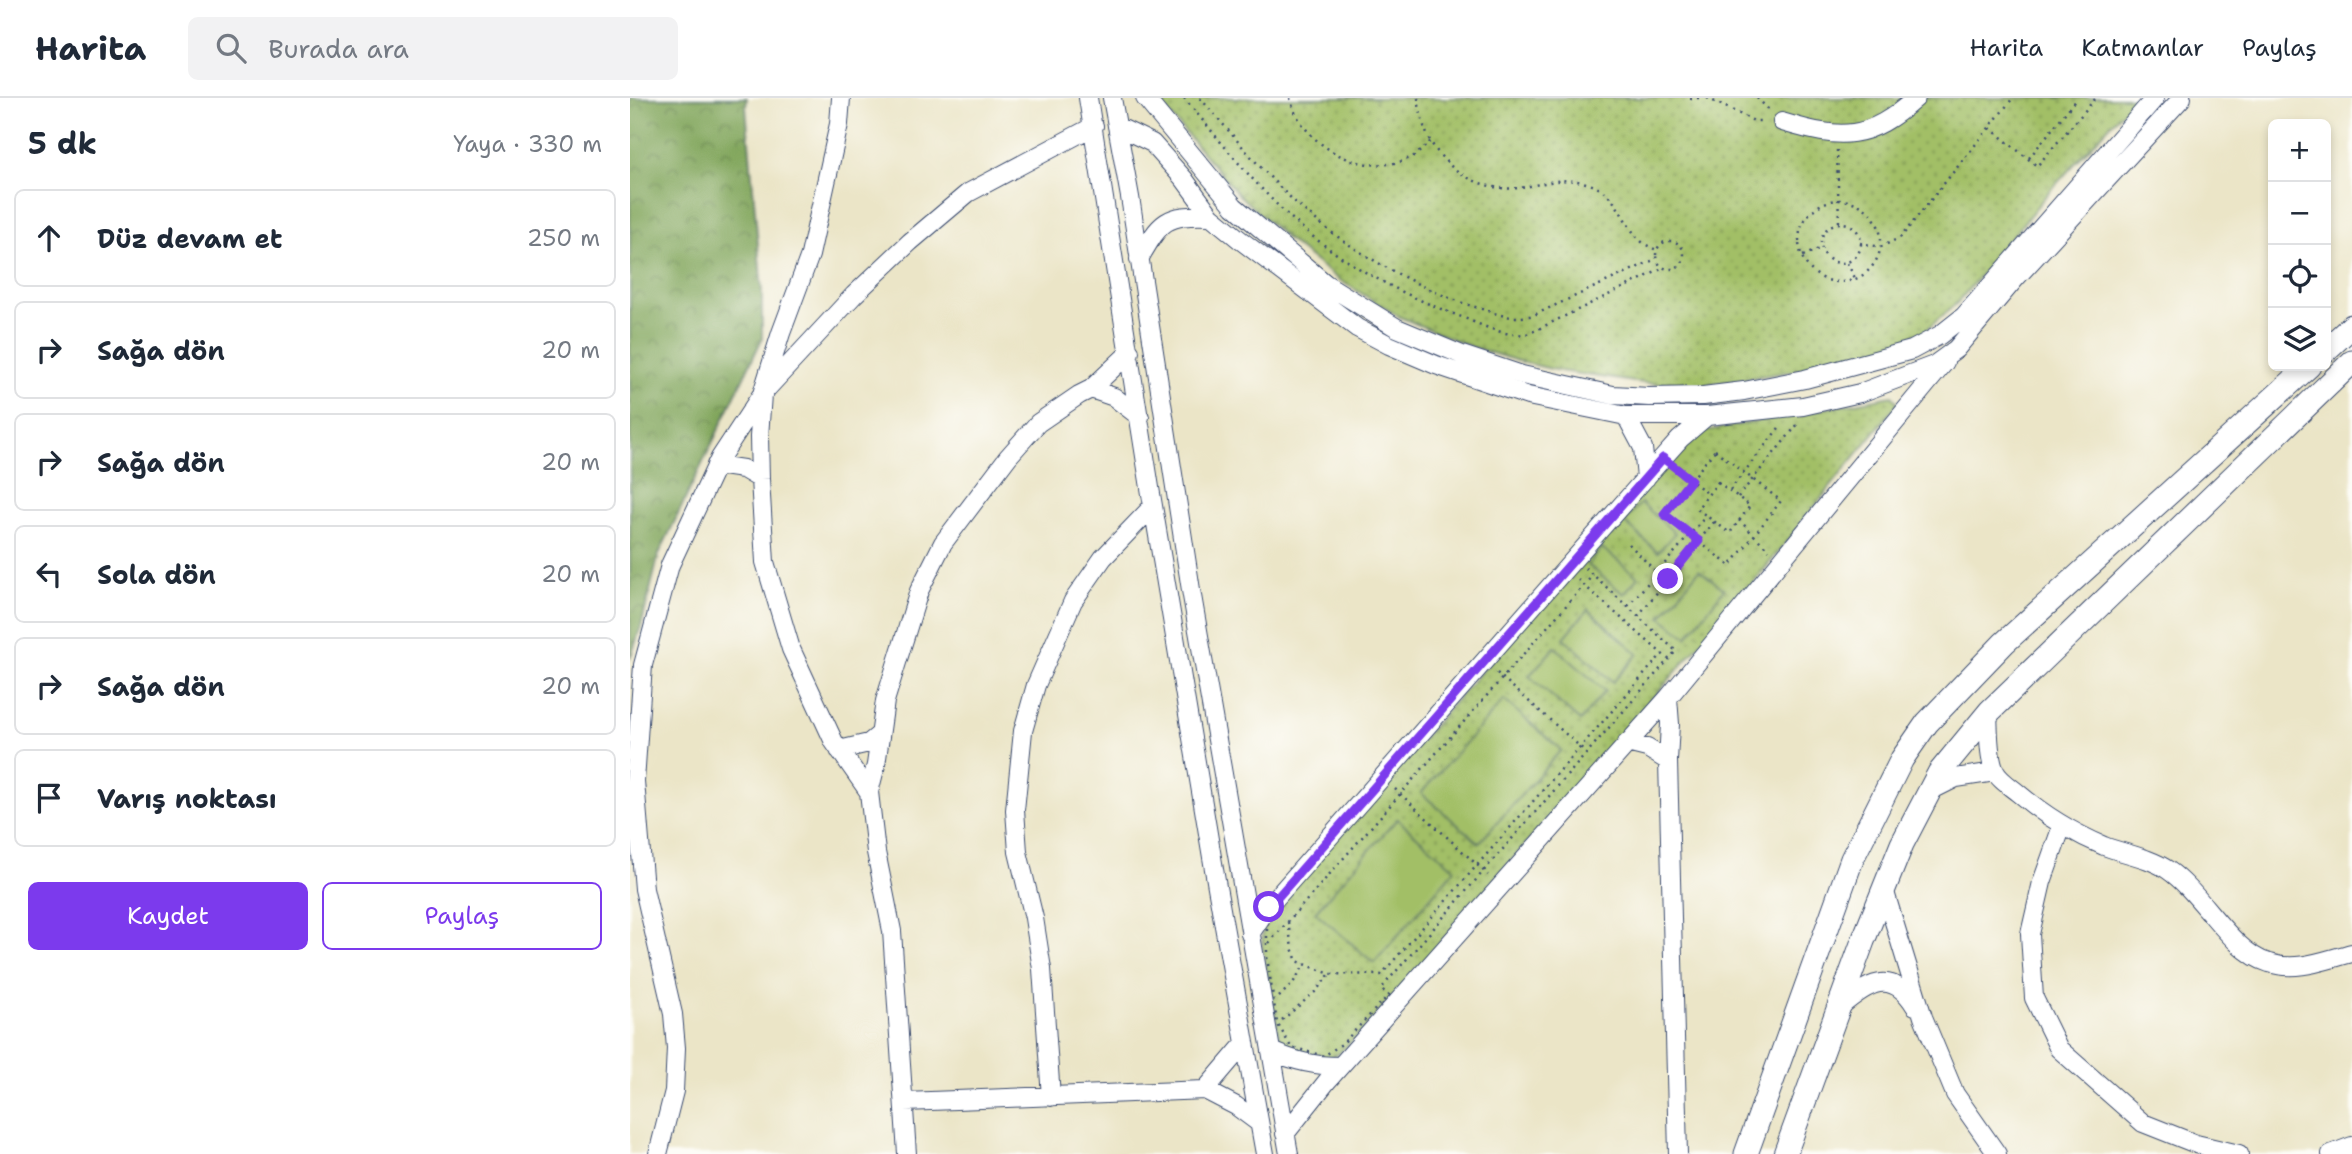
<!DOCTYPE html>
<html lang="tr">
<meta charset="utf-8">
<style>
body{margin:0;font-family:"Shantell Sans",sans-serif;background:#f2f2f3;color:#1f2937}
.controls{position:absolute;right:21px;top:21px;display:grid;overflow:hidden;border-radius:10px;box-shadow:0 4px 10px #0003}
.controls button{width:63px;height:63px;display:grid;place-items:center;padding:0;border:0;border-bottom:2px solid #e0e1e3;background:#fff;color:#1f2937;font:35px sans-serif}
.stop{position:absolute;width:21px;height:21px;margin:-16px;border:5px solid #7c3aed;border-radius:50%;background:#fff}
.stop.end{background:#7c3aed;border-color:#fff;box-shadow:0 2px 7px #0008}
.list{margin:0;padding:0;list-style:none}
h2{display:flex;justify-content:space-between;align-items:center;height:91px;margin:0;padding:0 28px;font-size:30px}
h2 small{font-size:23px;font-weight:400;color:#747a83}
.list li{display:grid;grid-template-columns:46px 1fr auto;gap:21px;align-items:center;box-sizing:border-box;height:98px;margin:0 14px 14px;padding:0 14px;border:2px solid #e0e1e3;border-radius:10px}
.list b{display:block;font-size:26px;white-space:nowrap}
.list em{font-size:23px;font-style:normal;color:#747a83}
.actions{display:flex;gap:14px;padding:21px 28px}
.actions a{flex:1;padding:16px 0;border:2px solid #7c3aed;border-radius:10px;text-align:center;font-size:24px;color:#7c3aed}
.actions .main{background:#7c3aed;color:#fff}
.icon{flex:none;width:38px;height:38px;fill:none;stroke:currentColor;stroke-width:2;stroke-linecap:round;stroke-linejoin:round}
.map{position:relative;flex:none;width:1722px;height:1056px;overflow:hidden}
header{display:flex;align-items:center;gap:42px;box-sizing:border-box;height:98px;padding:0 35px;background:#fff;border-bottom:2px solid #e0e1e3}
header strong{font-size:33px}
nav{display:flex;gap:38px;margin-inline-start:auto;font-size:24px}
.search{width:490px;height:63px;background:#f2f2f3;display:flex;align-items:center;gap:18px;box-sizing:border-box;padding:0 24px;border-radius:10px;color:#747a83;font-size:26px}
main{display:flex}
aside{flex:1;background:#fff}
.map>svg:first-child{display:block}
</style>
<header>
<strong>Harita</strong>
<div class="search"><svg class="icon" aria-label="search" viewBox="0 0 24 24"><circle cx="10" cy="10" r="6"/><path d="M15 15l6 6"/></svg>Burada ara</div>
<nav><a>Harita</a><a>Katmanlar</a><a>Paylaş</a></nav>
</header>
<main>
<aside>
<h2>5 dk<small>Yaya · 330 m</small></h2>
<ul class="list">
<li><svg class="icon" aria-label="ahead" viewBox="0 0 24 24"><path d="M12 20V5M6 11l6-6 6 6"/></svg><div><b>Düz devam et</b></div><em>250 m</em></li>
<li><svg class="icon" aria-label="right" viewBox="0 0 24 24"><path d="M7 20v-9h11M14 6l5 5-5 5"/></svg><div><b>Sağa dön</b></div><em>20 m</em></li>
<li><svg class="icon" aria-label="right" viewBox="0 0 24 24"><path d="M7 20v-9h11M14 6l5 5-5 5"/></svg><div><b>Sağa dön</b></div><em>20 m</em></li>
<li><svg class="icon" aria-label="left" viewBox="0 0 24 24"><path d="M17 20v-9H6M10 6l-5 5 5 5"/></svg><div><b>Sola dön</b></div><em>20 m</em></li>
<li><svg class="icon" aria-label="right" viewBox="0 0 24 24"><path d="M7 20v-9h11M14 6l5 5-5 5"/></svg><div><b>Sağa dön</b></div><em>20 m</em></li>
<li><svg class="icon" aria-label="arrive" viewBox="0 0 24 24"><path d="M6 21V4h12l-3 4 3 4H6"/></svg><div><b>Varış noktası</b></div></li>
</ul>
<div class="actions"><a class="main">Kaydet</a><a>Paylaş</a></div>
</aside>
<div class="map">
<svg width="1722" height="1056" viewBox="0 0 1722 1056">
<defs>
<pattern id="forest-crowns" width="20" height="18" patternUnits="userSpaceOnUse" patternTransform="scale(1.75)"><rect width="20" height="18" fill="#81a65b"/><path d="M2 6a3 3 0 1 1 6 0M12 15a3 3 0 1 1 6 0" fill="none" stroke="#69884e"/></pattern>
<pattern id="park-dots" width="8" height="8" patternUnits="userSpaceOnUse" patternTransform="scale(1.75)"><rect width="8" height="8" fill="#a2bf66"/><path d="M2 2h.1M6 6h.1" fill="none" stroke="#839c57" stroke-width="1.8" stroke-linecap="round"/></pattern>
</defs>
<rect width="100%" height="100%" fill="#fdfcf7"/>
<filter id="ink" filterUnits="userSpaceOnUse"><feTurbulence type="fractalNoise" baseFrequency=".0143" numOctaves="2"/><feDisplacementMap in="SourceGraphic" scale="14" xChannelSelector="R" yChannelSelector="G"/><feConvolveMatrix kernelMatrix="1 2 1 2 8 2 1 2 1" color-interpolation-filters="sRGB"/></filter>
<filter id="wash" filterUnits="userSpaceOnUse"><feTurbulence type="fractalNoise" baseFrequency=".00686" numOctaves="4" result="noise"/><feDisplacementMap in="SourceGraphic" scale="28" xChannelSelector="R" yChannelSelector="G"/><feGaussianBlur stdDeviation="1.57" result="paint"/><feColorMatrix in="noise" values="0 0 0 0 0 0 0 0 0 0 0 0 0 0 0 0 0 1.4 0 .05"/><feComposite in="paint" operator="in"/></filter>
<g filter="url(#wash)">
<rect width="100%" height="100%" fill="#ebe5c7"/>
<!-- forest -->
<path fill="url(#forest-crowns)" stroke="#4e6a5c" stroke-width="2" d="M0,0H117L116,9L132,193V241L29,456L11,529L0,561Z"/>
<!-- park -->
<path fill="url(#park-dots)" stroke="#5e7762" stroke-width="2" d="M529,0H1505L1418,95L1329,203L1294,234L1251,253L1207,266L1064,289L1005,284L930,273L888,263L842,249L770,219L708,181L660,144L608,96L537,13Z
M1262,298L1268,305L1124,484L733,933L707,957L697,962L659,954L649,939L632,848L633,829L641,812L1055,343L1076,333Z"/>
<!-- pitch -->
<path fill="#a2bf66" stroke="#5e7762" stroke-width="2" d="M1011,405L1045,435L1028,454L994,424Z
M972,450L1008,479L994,496L958,467Z
M1069,472L1094,491L1057,539L1031,519Z
M958,511L1008,556L983,584L934,540Z
M925,549L975,593L950,623L899,578Z
M874,602L931,652L849,745L791,695Z
M767,721L825,771L744,865L685,814Z"/>
</g>
<g filter="url(#ink)">
<g fill="none" stroke-linecap="round" stroke-linejoin="round">
<defs>
<path id="minor" d="M211,0L209,26L180,157L151,235L132,296L129,339L130,381L135,464L161,551L204,644L239,694
M458,0L521,396L587,789L635,1056
M482,0L500,99L561,492L659,1056
M515,0L604,108L696,186L767,230L832,257L892,277L983,297L1019,299L1073,298L1114,293L1175,281L1282,252L1310,237L1334,218L1525,0
M1152,24C1212,42 1238,43 1286,0
M487,28L522,45L554,81L581,118L609,141L727,230L759,247L806,267L898,298L996,318H1077L1173,308L1230,295L1304,267L1326,251L1385,181L1552,0
M509,161C531,123 535,116 581,118
M500,254L461,291L484,299L510,319
M996,318L1013,350L1016,380
M86,367L113,371L130,381
M1038,600L1040,626L1038,663L1048,1056
M1358,615C1359,631 1358,659 1365,673C1369,682 1381,689 1388,695C1414,717 1441,734 1474,748C1495,756 1519,759 1538,772C1572,795 1601,854 1639,865C1667,874 1694,862 1722,855
M997,645L1017,650L1038,663
M209,652L239,645L250,636
M1300,693L1326,680L1365,674
M1432,728L1412,784L1400,836L1404,900L1429,951L1513,1025L1566,1046L1609,1056
M1254,791L1293,919L1325,996L1367,1056
M620,836L638,809L1033,360L1050,341L1077,318
M1210,909C1237,886 1261,869 1285,908
M641,953C664,963 684,968 710,968
M575,992L615,945
M421,999L412,871L404,820L388,754L385,712L393,633L406,587L443,503L473,460L523,408
M275,1004L575,992L606,1008L629,1025
M655,1036L698,982L1038,600L1315,264
M28,1056L44,993L46,950L43,916L14,791L5,683L13,567L40,467L90,360L132,296L224,197L280,144L338,95L464,28
M277,1056L262,833L246,754L239,694L246,667L255,603L289,493L313,445L378,359L408,325L449,297L461,291
M1701,1056L1722,1048"/>
<path id="major" d="M1696,252L1722,228
M1116,1056L1222,761L1272,661L1297,625L1374,545L1679,268
M1155,1056L1233,843L1272,746L1309,675L1360,613L1722,264"/>
</defs>
<!-- minor casing -->
<use href="#minor" stroke="#3a4a6e" stroke-width="20"/>
<!-- major casing -->
<use href="#major" stroke="#3a4a6e" stroke-width="25"/>
<!-- path -->
<path stroke="#3a4a6e" stroke-width="2.5" stroke-dasharray="2 5" stroke-linecap="butt" d="M554,0C588,40 621,83 660,119C709,164 768,195 829,218C850,226 877,241 900,235L1034,170
M570,0C606,40 639,83 680,117C721,153 791,192 842,208C866,215 879,223 904,217L1026,161
M660,0C673,50 737,83 784,58C790,54 795,48 801,43
M788,0C790,15 794,33 802,46C821,77 859,96 895,89C916,85 937,78 959,86C987,95 991,121 1008,140C1013,146 1020,149 1027,152
M1060,0H1074
M1077,0L1124,23H1134
M1127,0L1139,12
M1360,30L1407,68L1466,0
M1207,52L1209,125
M1399,60L1447,0
M1169 143a41 41 0 1 1 82 0a41 41 0 1 1-82 0Z
M1191 145a20 20 0 1 1 40 0a20 20 0 1 1-40 0Z
M1026 157a14 14 0 1 1 28 0a14 14 0 1 1-28 0Z
M1230,145L1251,149L1271,139L1383,0
M1173,158L1191,150
M1217,165L1225,180
M1085,352L1151,403L1100,468L1034,416Z
M1047,371L1077,395
M1088,384L1120,408L1100,435L1067,411Z
M1100,392L1152,326
M1108,399L1168,326
M1109,422L1139,452
M999,446L1027,475L1037,481
M950,465L1046,553L755,886L751,891L759,897L713,945L694,958L661,949L647,925L637,859V827L645,813Z
M948,482L1038,561
M998,508L1076,418
M1008,518L1084,424
M867,575L956,654
M765,691L858,777
M658,824L662,850L667,863L700,876L751,877L1032,556
M639,845L963,477
M649,899L663,885L675,866
M652,922L685,894L700,876"/>
<!-- minor -->
<use href="#minor" stroke="#fff" stroke-width="18"/>
<!-- major -->
<use href="#major" stroke="#fff" stroke-width="23"/>
</g>
</g>
<g fill="none" stroke-linecap="round" stroke-linejoin="round" filter="url(#ink)">
<!-- route -->
<path stroke="#7c3aed" stroke-width="9" d="M639,809L1033,360L1061,382L1034,416L1069,443L1038,481"/>
</g>
</svg>
<div class="controls">
<button>+</button>
<button>−</button>
<button><svg class="icon" aria-label="locate" viewBox="0 0 24 24"><circle cx="12" cy="12" r="6"/><path d="M12 2v4M12 18v4M2 12h4M18 12h4"/></svg></button>
<button><svg class="icon" aria-label="layers" viewBox="0 0 24 24"><path d="M12 4l9 5-9 5-9-5zM3 14l9 5 9-5"/></svg></button>
</div>
<div class="stop" style="left:639px;top:809px"></div>
<div class="stop end" style="left:1038px;top:481px"></div>
</div>
</main>
